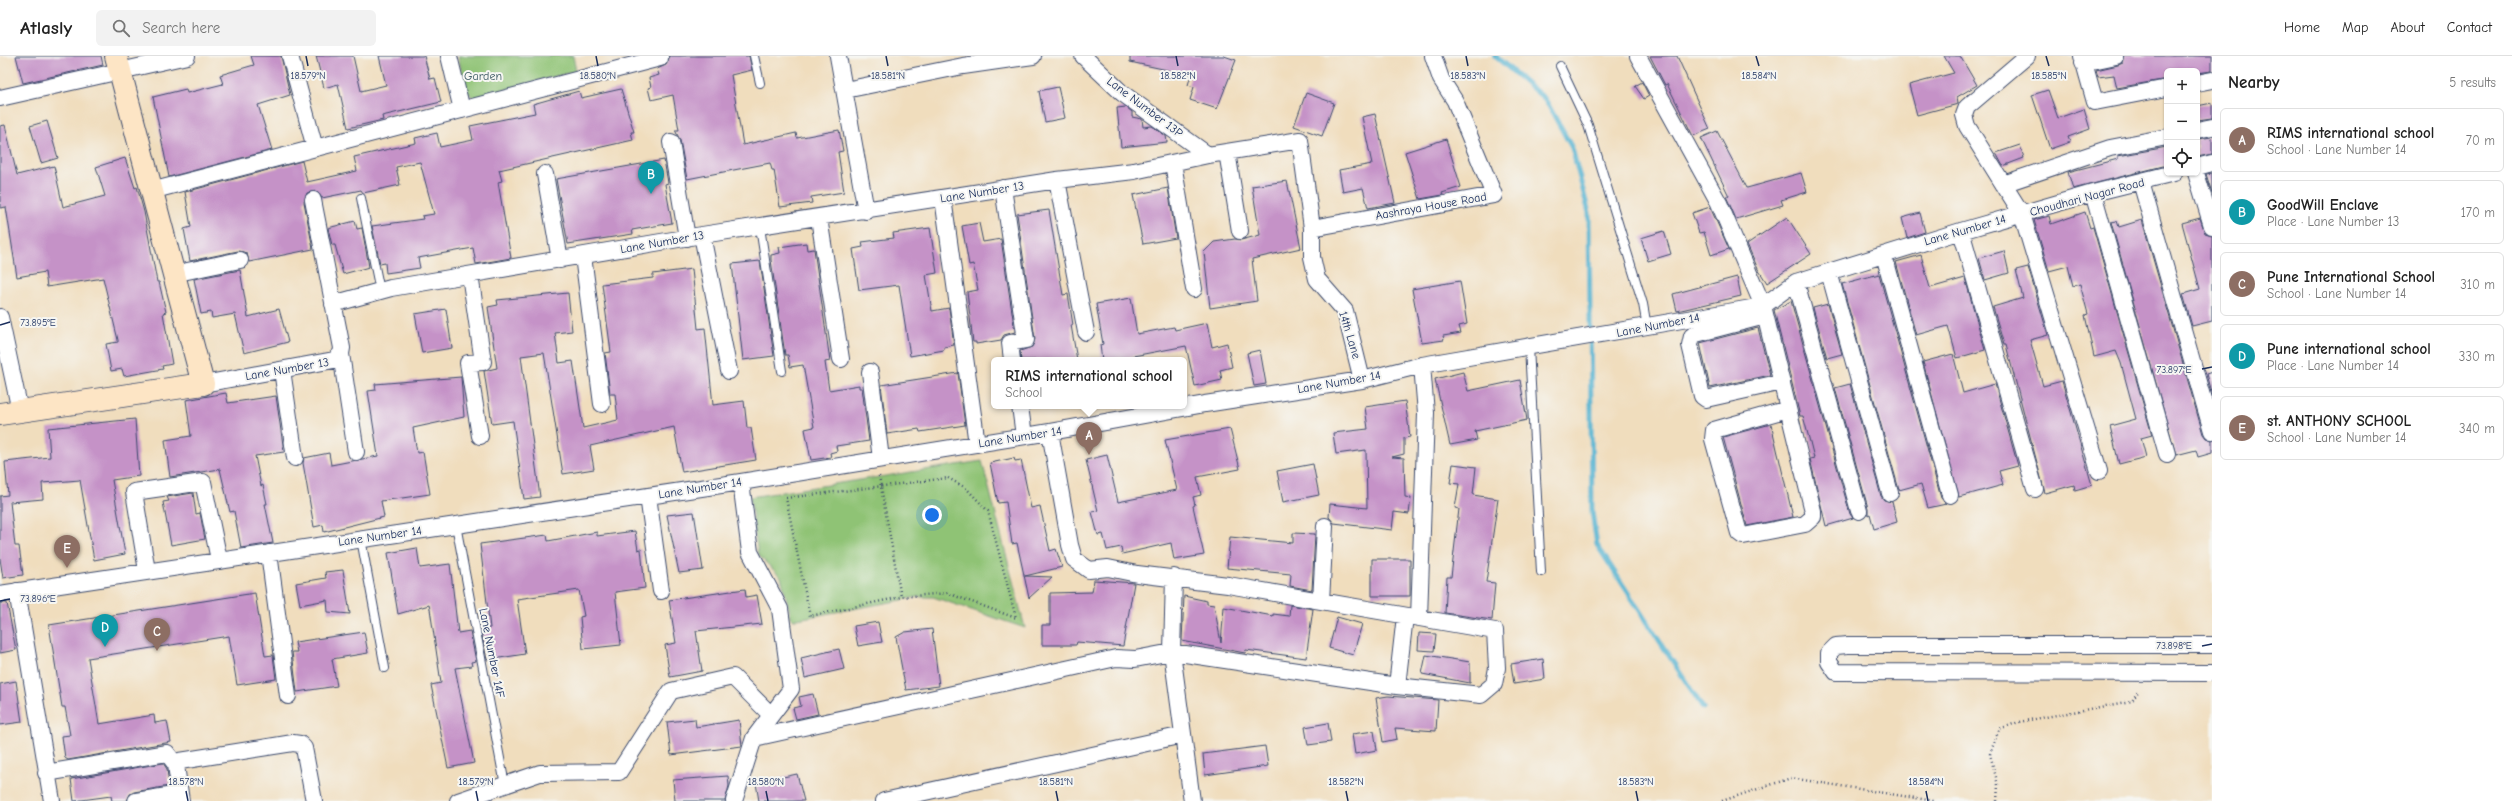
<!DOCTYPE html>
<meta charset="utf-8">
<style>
body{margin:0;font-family:"Comic Neue",sans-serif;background:#f2f2f2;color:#222}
.controls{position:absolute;right:12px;top:12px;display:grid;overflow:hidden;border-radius:6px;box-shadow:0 1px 3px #0004}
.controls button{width:36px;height:36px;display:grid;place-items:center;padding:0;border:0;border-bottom:1px solid #e0e0e0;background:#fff;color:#222;font:20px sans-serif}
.you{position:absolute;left:932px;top:459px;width:14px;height:14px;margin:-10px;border:3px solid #fff;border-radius:50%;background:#1a73e8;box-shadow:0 0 0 6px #1a73e833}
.badge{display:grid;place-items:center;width:26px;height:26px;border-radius:50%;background:#0b8043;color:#fff;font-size:13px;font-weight:700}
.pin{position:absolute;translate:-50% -33px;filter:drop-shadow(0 1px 2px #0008)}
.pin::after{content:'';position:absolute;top:21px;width:14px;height:12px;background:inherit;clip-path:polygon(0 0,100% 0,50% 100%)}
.popup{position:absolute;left:991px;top:301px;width:196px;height:52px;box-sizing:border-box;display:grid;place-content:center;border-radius:6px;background:#fff;filter:drop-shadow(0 1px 3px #0005);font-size:13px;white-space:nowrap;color:#767676}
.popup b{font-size:15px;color:#222}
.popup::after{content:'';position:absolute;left:50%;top:100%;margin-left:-8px;border:8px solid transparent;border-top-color:#fff}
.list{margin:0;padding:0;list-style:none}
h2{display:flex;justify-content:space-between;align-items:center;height:52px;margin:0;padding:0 16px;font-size:17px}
h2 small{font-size:13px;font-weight:400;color:#767676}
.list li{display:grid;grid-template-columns:26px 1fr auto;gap:12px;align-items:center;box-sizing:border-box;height:64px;margin:0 8px 8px;padding:0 8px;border:1px solid #e0e0e0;border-radius:6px}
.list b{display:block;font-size:15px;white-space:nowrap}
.list p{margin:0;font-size:13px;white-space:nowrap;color:#767676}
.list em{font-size:13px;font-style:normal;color:#767676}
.icon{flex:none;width:22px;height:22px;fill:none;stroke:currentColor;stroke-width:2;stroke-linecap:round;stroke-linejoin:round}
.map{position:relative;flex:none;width:2212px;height:745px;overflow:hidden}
header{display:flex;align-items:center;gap:24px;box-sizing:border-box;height:56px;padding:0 20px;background:#fff;border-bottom:1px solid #e0e0e0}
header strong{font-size:19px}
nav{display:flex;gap:22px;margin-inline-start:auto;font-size:14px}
.search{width:280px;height:36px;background:#f2f2f2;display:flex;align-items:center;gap:10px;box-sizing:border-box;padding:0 14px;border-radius:6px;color:#767676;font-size:15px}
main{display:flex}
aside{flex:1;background:#fff}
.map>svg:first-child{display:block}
</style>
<header>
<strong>Atlasly</strong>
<div class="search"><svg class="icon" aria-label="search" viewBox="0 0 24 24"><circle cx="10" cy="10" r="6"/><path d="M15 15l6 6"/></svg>Search here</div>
<nav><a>Home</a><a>Map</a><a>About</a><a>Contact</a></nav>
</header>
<main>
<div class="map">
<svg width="2212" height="745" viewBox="0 0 2212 745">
<rect width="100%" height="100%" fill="#f6f6f2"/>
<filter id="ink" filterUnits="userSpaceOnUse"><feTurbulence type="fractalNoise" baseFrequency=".025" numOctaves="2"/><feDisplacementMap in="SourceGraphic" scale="8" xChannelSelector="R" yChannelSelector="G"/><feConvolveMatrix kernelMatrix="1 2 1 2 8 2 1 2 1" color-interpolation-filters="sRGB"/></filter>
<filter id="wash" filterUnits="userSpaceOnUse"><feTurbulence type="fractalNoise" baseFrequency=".012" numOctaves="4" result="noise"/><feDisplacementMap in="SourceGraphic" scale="16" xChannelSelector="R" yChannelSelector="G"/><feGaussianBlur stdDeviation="0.9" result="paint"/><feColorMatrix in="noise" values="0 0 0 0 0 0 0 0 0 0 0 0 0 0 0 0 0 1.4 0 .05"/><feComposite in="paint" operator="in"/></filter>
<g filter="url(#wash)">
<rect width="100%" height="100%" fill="#f0ddbd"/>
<!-- green -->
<path fill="#8fc374" stroke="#557969" d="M458,0H573L576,15L474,42L466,35Z
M982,405L1025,572L933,541H918L792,564L781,521L758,499L750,441Z"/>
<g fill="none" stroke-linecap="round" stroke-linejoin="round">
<!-- stream -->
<path stroke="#51b1cf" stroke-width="5" d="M1495,0L1545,43L1572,92L1589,157L1592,456L1597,489L1703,652"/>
</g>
<g id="blocks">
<!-- building -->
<path fill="#c592c7" d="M16,0H101L103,9L23,27Z
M251,0H281L290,39L258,49L272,94L169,121L153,41L186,33L187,37L223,28L220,19L254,9Z
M316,0H353L361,35L386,29L379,0H424L430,23L435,22L441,46L382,60L383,64L348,72L338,28L324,32Z
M670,0H749L752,14L731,19L743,89L796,77L797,82L839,74L843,95L838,96L844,136L811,141L812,147L780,151L774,114H772L770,107L687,123L680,84L675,74H679L673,39L651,44L648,32L651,31L649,22L659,19L657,13L666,9Z
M1130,0H1224L1236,4L1217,53L1190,44L1194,31L1188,29L1191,19L1130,6Z
M1650,0H1677L1710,73L1693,80L1667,28L1665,29Z
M1944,0H1960L1977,29L1957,41L1958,48L1917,59L1909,29L1954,17Z
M2125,0H2212V15L2197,17V15H2167V23L2117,32L2114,19L2098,21L2096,14L2118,9L2123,7Z
M1642,26L1649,40L1644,43L1635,30Z
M1058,31L1065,62L1045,66L1039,35Z
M621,33L634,76H631L633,84L499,114L502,125L498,126L511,202L476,208L473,192L418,202L420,212L386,217L385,207L380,208L372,170L423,163L422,160L434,158L420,106L396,111L400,129L363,137L361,134L322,142L316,135L307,137L304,146L313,193L249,206L247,197L238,195L190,205L184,173L191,171L185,136L302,105L307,126L357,115L354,101L416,87L415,82L437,77L440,91L473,84L470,70L535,57L533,48L579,35L581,42Z
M2048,34L2058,62L2084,53L2090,73L2068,81L2070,86L2050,93L2032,39Z
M1306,37L1334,47L1322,80L1294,70Z
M2212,47V62L2197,64V50Z
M1126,51L1132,56V61L1142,63L1143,71L1152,70L1166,80L1167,86L1121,91L1117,52Z
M1375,58L1395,147L1368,152L1363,132L1343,136L1339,114L1372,108L1362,61Z
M47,65L58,102L41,107L30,70Z
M5,69L17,119L54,110L63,151L105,140L96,111L125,102L135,132L137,131L144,156L157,226H159L166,256L163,257L172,308L162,310L163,313L124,320L122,313L111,315L106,288L118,286V284L103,222L47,231L45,216L17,221L6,151L0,152V70Z
M1717,75L1747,132L1801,117L1807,136L1781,144L1783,149L1736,163L1726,140H1729L1701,82Z
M2212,81V98L2197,101V83Z
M1446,83L1461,131L1442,137L1443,139L1420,143L1405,96Z
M2020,89L2024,102L2003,110L1996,97Z
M2167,91V109L2073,133L2068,116L2118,103V100Z
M664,104L668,127L665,128L672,167L632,174L633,178L568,188L556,123Z
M2212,117V137L2206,118Z
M1287,125L1301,192L1252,203L1257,245L1210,252L1204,196L1214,186L1235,183L1241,184L1260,179L1252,130Z
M1168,132L1176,182L1143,188L1133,139Z
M1710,151L1729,193L1711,199L1704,176L1699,177L1692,157Z
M1049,154L1063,239L1068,238L1073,269H1071L1077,304H1021L1020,295L1032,291L1035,283L1017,158Z
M2085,156L2090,172L2093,171L2152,379L2141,382L2146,401L2119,408L2110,370L2136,363L2121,307L2116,295L2094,301L2085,259L2088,258L2080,228L2073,230L2068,210L2049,215L2034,164L2049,160L2051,168Z
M1920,157L1925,176L1907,182L1902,162Z
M1787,161L1811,198L1767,227L1758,213L1747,188Z
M2200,162L2205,177L2212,179V265L2192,270L2183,238L2200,233L2182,167Z
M2142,164L2203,378L2206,382L2212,384V397L2198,401L2196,394L2176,399L2111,166L2117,165L2119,171Z
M355,165L357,173L362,172L369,211L343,218L335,189H332L328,172Z
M979,167L983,186L1001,183L1015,276L1004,279L1001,284L976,288V286H973L967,236L978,234L973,208L969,209L962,170Z
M930,172L937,217L926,219L932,255L949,252L954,289L944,291V294L910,300L899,229L859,234L853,193L863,191L862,186L894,182L893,177Z
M1664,175L1671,198L1648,205L1641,182Z
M806,187L807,194L814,193L830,305L825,306L829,334L859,329V332H862L869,385L836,390L837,395L830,397L831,401L811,404L805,373L814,371L803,309L790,311L788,299H785L771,204V199L780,197L779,191Z
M2004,195L2009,217L1985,224L1979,202Z
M1921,199L1930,232L1965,222L1985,294L1957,302L1948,270L1916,279L1896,206Z
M760,205L774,300L743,304L732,208Z
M2028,211L2048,279L2030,284L2043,330L2062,325L2092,429L2075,434L2074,429L2045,437L2006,289H2004L1993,251L2023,242L2016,214Z
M692,213L698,273L705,272L713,349L744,345L747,372H751L756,404L682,416L674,371L590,390L594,413L563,418L544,297L521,300L540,441L524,443L513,365L492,368L484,315L497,312L488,251L498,249L497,244L568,237L572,275L555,277L559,307L573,305L583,372L618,364L615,338H610L605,297L611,296L602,228L653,222V218Z
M240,214L248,261L279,253L288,286L244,297L235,258L212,262L211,256L201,258L194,223Z
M1879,218L1941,442L1946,448L1928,452L1921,428L1899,434L1842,228Z
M1737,221L1741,240L1677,255L1673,238Z
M1460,225L1467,268L1459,270L1461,277L1443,280L1444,284L1422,287L1412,233Z
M1131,242L1137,278L1174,271L1175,274L1207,267L1212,291L1227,287L1232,311L1220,314L1222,324L1195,330L1186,290L1128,301V304H1102L1100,289L1103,288L1096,248Z
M1791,245L1850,458L1853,462L1826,470L1810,403L1814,402L1810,386L1803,360H1800L1774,254Z
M1828,248L1842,298L1827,302L1813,252Z
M446,253L452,292L422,297L415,258Z
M1758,272L1770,319L1710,332L1700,287Z
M1260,294L1266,328L1254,330L1247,297Z
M1953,298L1963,337L1995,328L2018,410L1999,415L2003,429L1959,441L1923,306Z
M1463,316L1468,335L1520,324L1527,364L1475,375L1477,384L1450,389L1435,323Z
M2212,316V340L2206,318Z
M958,317L965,369L920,376L919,373L887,378L881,329Z
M461,321L464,361L413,372L417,397L423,396L430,438L381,445L384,461L324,476L323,469L314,471L303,407L304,402L329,397L331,409L378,400L368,335L376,334L375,328Z
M1850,328L1881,440L1884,444L1892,446L1897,466L1874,473L1870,458L1868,459V452L1835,332Z
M226,337L228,347L276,340L284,396L255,400L261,430L263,429L267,448H265L273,487L241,492L234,455L230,456L220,413L170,421L165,384L191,380L186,344Z
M1405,345L1410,381L1404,382V398L1392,401L1404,402L1405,441L1411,442L1409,458L1394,456L1392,474L1334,467L1329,461L1330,448L1367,452L1366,394L1336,398L1333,377L1368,373L1365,351Z
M135,363L139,420L112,424L125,498L94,504L80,424L42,427L43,443L10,446L15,490H19L23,519L3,522L0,503V440L8,439L5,406L50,401L48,372Z
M1771,368L1793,461L1747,470L1723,381Z
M1230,373L1240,413L1197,421L1201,439L1193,441L1195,449L1193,450L1204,499L1174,504L1171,487L1122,498L1121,491L1107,494L1103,478L1098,479L1092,456L1098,455L1086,404L1107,399L1118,446L1177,434L1165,384Z
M1014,402L1015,405L1021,404L1031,452L1040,450L1050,495L1056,493L1062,511L1025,520L1052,521L1029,542L1017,487L1012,488L1006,446L998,447L990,407Z
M1313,408L1319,439L1283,446L1277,415Z
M1453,408L1476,411L1473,439L1498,443L1486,526L1495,527L1492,564L1445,557L1447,521H1451L1459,453L1455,452L1459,428L1450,427Z
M193,437L196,458L200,457L205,483L171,489L163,446L169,445L167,441Z
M694,456L703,514L679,517L667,459Z
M635,475L638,494L641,493L645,532L615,536L621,589L583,593L580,561L584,560L579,534L517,543L525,598L487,604L481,574L490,572L480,488L547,479L548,485L597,476V480Z
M1293,477L1315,478L1312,534L1290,530L1291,518L1227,512L1230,481L1293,487Z
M417,492L420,512L450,508L458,577L470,575L476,605L471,606L472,610L455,612L474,707L448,712L431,629L441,627L430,553L429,549L398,558L388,497Z
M1372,503H1410V540H1372Z
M343,514L350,558L328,556L327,544L300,549L296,527L326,522L325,516Z
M1094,524L1134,527L1123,590L1077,586L1076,589H1042V569H1050V537L1092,536Z
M745,533L746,541L757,539L762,568L696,575L702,615L670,621L665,589L676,587L669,544Z
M255,537L265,600L273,599L276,623L237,629L229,580L88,602L99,668L154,659L155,667L167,665L171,686L68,704L65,702L62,680L70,679L65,651H62L49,569Z
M1184,540L1207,545V548L1214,549L1221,587L1224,551L1273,560V558L1289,560L1290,549L1313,553L1306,602L1246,594L1245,597L1182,585Z
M0,547H7L16,594L0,597Z
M1337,561L1362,568L1353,599L1329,592Z
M878,566L882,586L858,590L854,570Z
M932,573L939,630L906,634L896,581L905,576Z
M364,576L368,597L332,603L337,630L297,636L292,596H297L295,586Z
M1419,577L1436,578L1434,595L1418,594Z
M839,593L844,613L805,622L801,602Z
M1426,599L1470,606V627L1422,618Z
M1543,603L1545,623L1514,628L1511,608Z
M16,625L22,666L0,669V628Z
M813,638L818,658L796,663L793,652L801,650L799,641Z
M1388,640L1438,644L1436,675L1395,672L1397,683L1383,686L1376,642Z
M695,663L696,671L739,664L742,690L671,699L667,666Z
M1328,667L1331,686L1308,689L1305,671Z
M1374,675L1377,694L1355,698L1352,678Z
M1265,690L1268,710L1205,719L1203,698Z
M163,707L167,713L169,730L134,736L130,738L127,745H112L111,740L74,745L71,723Z
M797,718L804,745H759L756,727Z
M728,720L729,730L725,745H675L673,724Z"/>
</g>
</g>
<g filter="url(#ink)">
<use href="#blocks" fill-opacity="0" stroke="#3b496c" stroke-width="1"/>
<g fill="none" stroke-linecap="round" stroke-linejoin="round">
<defs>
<path id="lane" d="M754,0L760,27
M1560,10L1588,69L1643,248L1647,271
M361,142L380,235
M760,171L782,315
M1529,291L1541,516
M456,469L505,729
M361,483L385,612"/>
<path id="street" d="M290,0L315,92
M449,0L462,54
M838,0L866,155
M1083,0L1122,37L1208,99
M1638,0L1719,147L1763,250L1813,455V461L1805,468L1743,480L1739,477L1713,383L1714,374L1788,353
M2027,0L1967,51L1964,59L1967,70L2022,158L2099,415
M2082,0L2095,46L2167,32
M2083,7L2116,0
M2197,27L2212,24
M845,34L963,10L1033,0
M0,42L187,0
M2197,74L2212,71
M671,86L687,182
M1227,96L1240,175
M1173,107L1194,233
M2197,111L2212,107
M2196,117L2212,170
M545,118L560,204
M1057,124L1086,276
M2141,126L2212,375
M2003,128L2110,92L2167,81
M1003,132L1026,284L1010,287L1012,304
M151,135L660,2V0
M2093,137L2167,398
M943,142L977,388
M313,144L342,292L341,298L356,396
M819,162L841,303
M1312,172L1494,139L1455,45L1441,23L1433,0
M1961,175L2035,433
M702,179L729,315
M1884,199L1950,439
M583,200L602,348
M1829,216L1890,437
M173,218L240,204
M470,219L483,306L468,307L480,380
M1796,226L1859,455
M333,248L391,232L702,179L1057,124L1134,115L1208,99L1300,84L1312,172V201L1317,223L1345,255L1362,324
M1765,260L1696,278L1692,280L1690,289L1702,340L1706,343L1782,326
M0,261L20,355
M282,314L295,402
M870,316L881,403
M203,328L334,304L341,298
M1020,350L1024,380
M648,440L661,535
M269,497L288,640
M147,515L134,436L203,426L219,504
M1174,521L1172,596L1192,745
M17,535L52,745
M0,538L741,426L1050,376L1205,348L1362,324L1422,309L1763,250L1796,226L1961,175L2093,137L2174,117
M1321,545L1325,470
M1419,562L1426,357L1422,309
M2212,589H1848L1836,590L1829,597V606L1836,616L2212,617
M1397,630L1405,560
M754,682L1116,602L1135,603L1172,596L1397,630L1481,639L1494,628L1497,612L1495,575L1228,529L1137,518L1108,512L1089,514L1074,503L1070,489L1050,376
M46,717L167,697L176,709
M136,745L180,738
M181,745L176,709L180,705L293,687L300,688L304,692L314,745
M458,745L540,717L619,716L671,635L733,621L770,658
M734,745L754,682L791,633L780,553L750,496L741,426
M884,745L1183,679"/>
<path id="secondary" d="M0,358L203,328L116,0"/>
</defs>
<!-- lane casing -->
<use href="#lane" stroke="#3b496c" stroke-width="10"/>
<!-- street casing -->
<use href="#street" stroke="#3b496c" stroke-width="18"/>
<!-- secondary casing -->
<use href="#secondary" stroke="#3b496c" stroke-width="24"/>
<!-- path -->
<path stroke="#3b496c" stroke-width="2.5" stroke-dasharray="1 3" stroke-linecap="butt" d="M879,420L901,541
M948,422L966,432L988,455L1016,562L947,537L901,541L810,560L786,442Z
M1722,745L1791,722L1934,745
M1997,745L1998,729L1990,698L1999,673L2019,666L2132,645L2139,634"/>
<!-- lane -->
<use href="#lane" stroke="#fff" stroke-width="8"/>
<!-- street -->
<use href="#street" stroke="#fff" stroke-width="16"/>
<!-- secondary -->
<use href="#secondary" stroke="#fde5c5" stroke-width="22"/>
</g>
</g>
<!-- ticks -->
<path fill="none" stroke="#1b2f5e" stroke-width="1.5" d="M306,0L308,10M596,0L598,10M886,0L888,10M1176,0L1178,10M1466,0L1468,10M1756,0L1759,10M2046,0L2049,10M0,269L10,266M2202,313L2212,311M0,545L10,543M2202,590L2212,588M186,735L188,745M476,735L478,745M766,735L768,745M1056,735L1058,745M1346,735L1348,745M1636,735L1638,745M1926,735L1928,745"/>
<g text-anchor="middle" stroke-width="4" stroke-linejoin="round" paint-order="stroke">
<!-- park labels -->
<g font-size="12" fill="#3e5b65" stroke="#f6f6f2">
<text x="483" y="24">Garden</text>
</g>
<!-- street labels -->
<g font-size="12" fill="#1b2f5e" stroke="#f6f6f2">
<text transform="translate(1145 51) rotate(37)" y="4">Lane Number 13P</text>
<text transform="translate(982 136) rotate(-9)" y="4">Lane Number 13</text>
<text transform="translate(2087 141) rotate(-15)" y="4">Choudhari Nagar Road</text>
<text transform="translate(1431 150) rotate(-10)" y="4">Aashraya House Road</text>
<text transform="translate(1965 174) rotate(-16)" y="4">Lane Number 14</text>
<text transform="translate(662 186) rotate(-10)" y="4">Lane Number 13</text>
<text transform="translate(1658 269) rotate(-11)" y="4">Lane Number 14</text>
<text transform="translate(1350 279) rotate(73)" y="4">14th Lane</text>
<text transform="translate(287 313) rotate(-10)" y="4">Lane Number 13</text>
<text transform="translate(1339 326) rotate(-10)" y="4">Lane Number 14</text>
<text transform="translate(1020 381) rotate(-9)" y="4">Lane Number 14</text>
<text transform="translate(700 432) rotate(-9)" y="4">Lane Number 14</text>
<text transform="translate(380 480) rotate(-8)" y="4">Lane Number 14</text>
<text transform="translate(492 597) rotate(79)" y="4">Lane Number 14F</text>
</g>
</g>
<g font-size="10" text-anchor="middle" fill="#1b2f5e" stroke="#f6f6f2" stroke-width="4" stroke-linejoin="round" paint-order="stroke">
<text x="888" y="23">18.581°N</text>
<text x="308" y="23">18.579°N</text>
<text x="598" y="23">18.580°N</text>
<text x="1178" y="23">18.582°N</text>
<text x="1468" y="23">18.583°N</text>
<text x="1759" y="23">18.584°N</text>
<text x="2049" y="23">18.585°N</text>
<text x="38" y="270">73.895°E</text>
<text x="2174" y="317">73.897°E</text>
<text x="38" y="546">73.896°E</text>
<text x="2174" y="593">73.898°E</text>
<text x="186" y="729">18.578°N</text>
<text x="476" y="729">18.579°N</text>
<text x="766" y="729">18.580°N</text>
<text x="1056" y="729">18.581°N</text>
<text x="1346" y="729">18.582°N</text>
<text x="1636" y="729">18.583°N</text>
<text x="1926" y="729">18.584°N</text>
</g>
</svg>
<div class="controls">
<button>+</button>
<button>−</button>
<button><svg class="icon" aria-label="locate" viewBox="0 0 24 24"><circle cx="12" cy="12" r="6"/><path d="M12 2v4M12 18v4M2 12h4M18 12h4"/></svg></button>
</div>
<div class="you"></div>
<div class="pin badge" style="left:1089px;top:399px;background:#8d6e63">A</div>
<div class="popup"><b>RIMS international school</b>School</div>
<div class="pin badge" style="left:651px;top:138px;background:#0f9aa8">B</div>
<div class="pin badge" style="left:157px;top:595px;background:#8d6e63">C</div>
<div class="pin badge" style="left:105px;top:591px;background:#0f9aa8">D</div>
<div class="pin badge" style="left:67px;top:512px;background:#8d6e63">E</div>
</div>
<aside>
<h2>Nearby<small>5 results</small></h2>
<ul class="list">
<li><span class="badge" style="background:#8d6e63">A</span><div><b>RIMS international school</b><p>School · Lane Number 14</p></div><em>70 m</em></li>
<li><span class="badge" style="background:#0f9aa8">B</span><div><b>GoodWill Enclave</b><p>Place · Lane Number 13</p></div><em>170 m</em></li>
<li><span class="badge" style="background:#8d6e63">C</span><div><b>Pune International School</b><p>School · Lane Number 14</p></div><em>310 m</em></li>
<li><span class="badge" style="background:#0f9aa8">D</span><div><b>Pune international school</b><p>Place · Lane Number 14</p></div><em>330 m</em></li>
<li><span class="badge" style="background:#8d6e63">E</span><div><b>st. ANTHONY SCHOOL</b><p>School · Lane Number 14</p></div><em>340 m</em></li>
</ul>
</aside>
</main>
